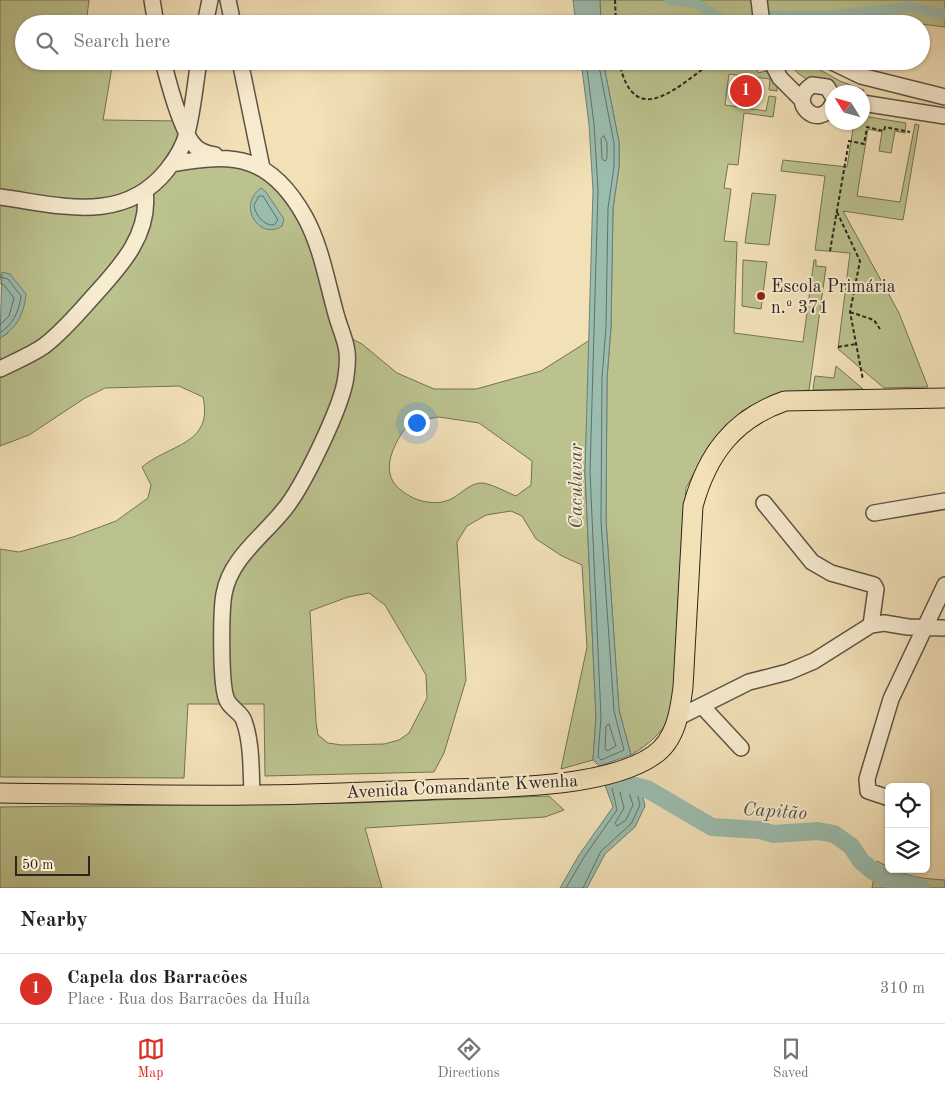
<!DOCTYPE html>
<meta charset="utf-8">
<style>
body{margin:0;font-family:"Old Standard TT",serif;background:#f2f2f2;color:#222}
.controls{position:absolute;right:15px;bottom:15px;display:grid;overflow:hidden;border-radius:8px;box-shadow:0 1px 4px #0004}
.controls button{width:45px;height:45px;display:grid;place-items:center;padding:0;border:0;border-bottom:1px solid #e0e0e0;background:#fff;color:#222;font:25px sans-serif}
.compass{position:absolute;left:825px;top:85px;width:45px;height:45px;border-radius:50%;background:#fff;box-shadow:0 1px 4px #0004;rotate:307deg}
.scale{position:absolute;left:15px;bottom:12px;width:75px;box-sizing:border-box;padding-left:5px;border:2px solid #2e231d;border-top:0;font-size:14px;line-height:18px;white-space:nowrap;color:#2e231d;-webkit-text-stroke:4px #f7ebd0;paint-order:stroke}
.you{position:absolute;left:416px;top:422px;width:18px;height:18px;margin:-12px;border:4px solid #fff;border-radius:50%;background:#1a73e8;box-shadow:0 0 0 8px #1a73e833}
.badge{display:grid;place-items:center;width:32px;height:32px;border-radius:50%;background:#d93025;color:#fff;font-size:16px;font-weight:700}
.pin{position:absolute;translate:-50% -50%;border:2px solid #fff;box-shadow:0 1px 5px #0006}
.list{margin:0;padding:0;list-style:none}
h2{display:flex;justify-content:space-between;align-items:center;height:65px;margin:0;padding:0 20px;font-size:21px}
h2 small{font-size:16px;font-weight:400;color:#767676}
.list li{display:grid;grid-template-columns:32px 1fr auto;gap:15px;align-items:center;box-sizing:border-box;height:70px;padding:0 20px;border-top:1px solid #e0e0e0}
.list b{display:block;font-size:19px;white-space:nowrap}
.list p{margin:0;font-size:16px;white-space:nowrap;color:#767676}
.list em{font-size:16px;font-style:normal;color:#767676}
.icon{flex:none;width:28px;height:28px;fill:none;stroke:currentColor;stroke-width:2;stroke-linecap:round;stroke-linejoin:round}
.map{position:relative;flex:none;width:945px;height:888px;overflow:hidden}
.search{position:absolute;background:#fff;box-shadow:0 1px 4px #0004;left:15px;right:15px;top:15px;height:55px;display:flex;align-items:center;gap:12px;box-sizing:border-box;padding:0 18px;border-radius:28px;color:#767676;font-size:19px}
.sheet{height:135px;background:#fff}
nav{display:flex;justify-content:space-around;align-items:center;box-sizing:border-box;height:70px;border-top:1px solid #e0e0e0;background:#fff;font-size:14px;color:#767676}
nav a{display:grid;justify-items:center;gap:2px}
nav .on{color:#d93025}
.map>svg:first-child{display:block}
</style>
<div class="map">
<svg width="945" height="888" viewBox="0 0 945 888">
<rect width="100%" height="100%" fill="#f2e0b7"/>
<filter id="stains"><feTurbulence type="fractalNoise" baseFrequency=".004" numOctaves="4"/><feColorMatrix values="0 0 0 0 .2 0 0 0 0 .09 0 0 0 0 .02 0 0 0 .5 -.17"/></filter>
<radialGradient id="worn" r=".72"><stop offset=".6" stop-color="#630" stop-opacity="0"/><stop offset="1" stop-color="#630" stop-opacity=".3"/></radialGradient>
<!-- green -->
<path fill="#bbc28e" stroke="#747256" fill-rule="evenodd" d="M0,0H89L86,24H24V61H113L103,120L182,121L172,163L248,162L295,200L341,333L362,344L397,373L434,389H476L541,371L590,340L585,472L596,717L593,760L561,769L587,647L582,565L562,556L536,539L522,516L511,511L486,515L467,526L457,542L466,680L444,753L434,772L265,776L264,704H188L184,778L0,777V549L19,552L73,537L116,521L148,498L151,485L142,467C169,444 214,445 203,397L179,386L105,388L85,398L29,435L0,446V338L8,333L0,273ZM439,417L479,423L532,461L531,485L516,496C506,492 494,485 483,483C471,482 462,493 453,498C434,509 406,499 394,483C384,468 392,450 400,436C409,420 422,420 439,417ZM369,593L385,605L426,675L427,698L409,733L399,740L384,744L342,745L328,743L318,735L316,722L310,611L348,597Z
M600,0H752L756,24H601Z
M766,0H945V27L921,24H774L766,20Z
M603,61H754L758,73L766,71L777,85V91L769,90L770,79L729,74L725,105L766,111L769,96L776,97L773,117L744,113L738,165L728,164L724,188L731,189L724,241L737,242L734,333L803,342L814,260H816V266L826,267L809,390L772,396L742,411L709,445L686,488L672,715C661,734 649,744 631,755L619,710L606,521L607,378L611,327L613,208L619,167V142Z
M789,61H804L840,81L864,90L863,95L862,92C842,92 796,83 789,61Z
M863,116L906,123L905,133L895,131L891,153L879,151L882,132L868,129L857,196L900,202L915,124L919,125L903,220L843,211L899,313L928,387L884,388L838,349L850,253L815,250L825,176L781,171L783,160L847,167L854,123L862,122Z
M752,193L776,195L769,245L745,243Z
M743,260L767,262L761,309L742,306Z
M836,366L863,389L813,390L815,376L834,378Z
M549,796L564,810L545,817L365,828L382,888H0V807L355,803Z
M877,861C903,875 913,878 945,880V888H872Z"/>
<!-- water -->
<path fill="#9bbdaf" stroke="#6f7f75" d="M573,0H600L601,24H576Z
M581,61H603L619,142V167L613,208L611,327L607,378L606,521L619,710L631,755L599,766L593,760L596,717L585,472L593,190L589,124Z
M261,188L266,192L284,219L282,226C260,241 236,206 261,188Z
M2,272L10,274L26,294C24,314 17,328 0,338Z
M630,776L639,780L645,806L635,827L605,854L587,888H560L579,855L613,807L605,785Z"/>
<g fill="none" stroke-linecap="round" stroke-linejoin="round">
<!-- shore -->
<path stroke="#647066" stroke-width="1" d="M586,61L594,124L598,190L590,472L601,717L598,757L601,760L624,750L614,711L601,521L602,378L606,327L608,208L614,167V143L598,61
M604,136L607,143V158L605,161L602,159L601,139Z
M259,196H263L278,220L274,225C264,226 256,216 254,206Z
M0,277L8,279L21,296C19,312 13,324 0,333
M0,283L4,285L14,298L9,316L0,325
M609,724L616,746L607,751L605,748L606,727Z
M628,789L633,805L626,820L617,826L615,823L624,808L620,793Z
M566,888L584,857L617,810L612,788L631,782L635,785L640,805L631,824L601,851L583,888"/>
<!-- canal -->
<path stroke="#9bbdaf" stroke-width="10" d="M669,0C678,1 693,1 701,6C727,22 724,26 756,17
M771,16H827L910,7L945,15"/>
<!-- river -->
<path stroke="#9bbdaf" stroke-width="18" d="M619,782L647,789L712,827L760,830L773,834L818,831L834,834L851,846L861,861L873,871L885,878L921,888"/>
<defs>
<path id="minor" d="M152,0L156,24
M228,0L233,24
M759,0L762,24
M205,24L210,0
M163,61C168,81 182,136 197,148C202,152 209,154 215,155
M240,61L262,168
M771,61L780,78L802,100
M830,61L861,76L945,97
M832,95L827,87L812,85C786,102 819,131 832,105
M862,103L945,116
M172,164C235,152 271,156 305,217C321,246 327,282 336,314C339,326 346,340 347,352C348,360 347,369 346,376C343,405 302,489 283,511C262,537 230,559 224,594C221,611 220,686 227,700C230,708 242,713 244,721C252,743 251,772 252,795
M0,197C60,205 123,225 167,170C175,160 184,145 187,133C193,110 195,85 199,61
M0,369C14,362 31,355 44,346C61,333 76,316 90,300C118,269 151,236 145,191
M764,503L812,562L831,573L874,585L876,589L871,625
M874,513L945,501
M702,706L741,748
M679,717L749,682L788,672L814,661L871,625L884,623L908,627L945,628
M889,798L868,791L867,779L891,699L945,585"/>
<path id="major" d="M0,793C84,794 168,796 253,795C309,795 366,792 422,790C485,787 603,791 654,755C676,740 680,711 683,687L693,506C707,455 733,419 785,401L945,398"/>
</defs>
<!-- minor casing -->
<use href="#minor" stroke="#5f5244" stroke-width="18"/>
<!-- major casing -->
<use href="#major" stroke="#2e231d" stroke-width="21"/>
<!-- path -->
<path stroke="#2e231d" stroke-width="2" stroke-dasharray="4 2.5" stroke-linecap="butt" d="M615,0L616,24
M619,61C634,134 680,84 714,61
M837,212L860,261L850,312L863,380
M830,251L849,141L864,144L867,127L884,131L885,127L910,132
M850,312L874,320L880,329
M838,347L856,344"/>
<!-- minor -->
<use href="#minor" stroke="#f7ebd0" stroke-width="15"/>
<!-- major -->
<use href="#major" stroke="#f2e0b7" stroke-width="19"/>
</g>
<!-- markers -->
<circle fill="#8f2418" stroke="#f7ebd0" stroke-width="2" cx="761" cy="296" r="5"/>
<g text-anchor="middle" stroke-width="4" stroke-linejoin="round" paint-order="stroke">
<!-- poi labels -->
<g font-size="18" fill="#2e231d" stroke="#f7ebd0" text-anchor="start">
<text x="771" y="292">Escola Primária<tspan x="771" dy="21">n.º 371</tspan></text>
</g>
<!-- street labels -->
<g font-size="18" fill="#2e231d" stroke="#f7ebd0">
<text transform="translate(462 786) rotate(-3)" y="6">Avenida Comandante Kwenha</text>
</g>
<!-- water labels -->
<g font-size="19" font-style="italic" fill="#4f5149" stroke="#f7ebd0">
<text transform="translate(575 486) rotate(-90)" y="7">Caculuvar</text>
<text transform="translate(775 810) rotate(4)" y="7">Capitão</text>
</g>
</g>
<rect width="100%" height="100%" filter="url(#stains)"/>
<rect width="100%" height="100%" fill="url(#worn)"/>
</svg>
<div class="controls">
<button><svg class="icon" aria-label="locate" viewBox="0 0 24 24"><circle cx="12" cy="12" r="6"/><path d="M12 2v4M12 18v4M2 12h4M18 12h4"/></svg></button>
<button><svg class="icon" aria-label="layers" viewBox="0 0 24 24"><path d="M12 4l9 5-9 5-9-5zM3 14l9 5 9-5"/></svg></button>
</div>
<svg class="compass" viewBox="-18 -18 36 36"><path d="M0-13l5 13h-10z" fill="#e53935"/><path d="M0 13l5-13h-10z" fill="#767676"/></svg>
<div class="scale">50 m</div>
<div class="you"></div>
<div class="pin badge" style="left:746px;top:91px">1</div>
<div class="search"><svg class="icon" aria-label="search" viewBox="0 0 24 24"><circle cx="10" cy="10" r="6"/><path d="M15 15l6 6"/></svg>Search here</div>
</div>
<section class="sheet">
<h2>Nearby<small></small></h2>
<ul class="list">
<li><span class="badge">1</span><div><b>Capela dos Barracões</b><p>Place · Rua dos Barracões da Huíla</p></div><em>310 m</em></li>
</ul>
</section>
<nav>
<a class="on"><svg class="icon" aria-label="map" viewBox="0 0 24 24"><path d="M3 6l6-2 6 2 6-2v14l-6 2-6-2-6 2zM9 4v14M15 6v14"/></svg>Map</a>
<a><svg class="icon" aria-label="directions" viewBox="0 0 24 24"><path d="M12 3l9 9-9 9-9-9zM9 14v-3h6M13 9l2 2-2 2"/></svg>Directions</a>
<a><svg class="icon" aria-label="saved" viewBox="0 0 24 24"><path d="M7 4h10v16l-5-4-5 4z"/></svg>Saved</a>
</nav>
